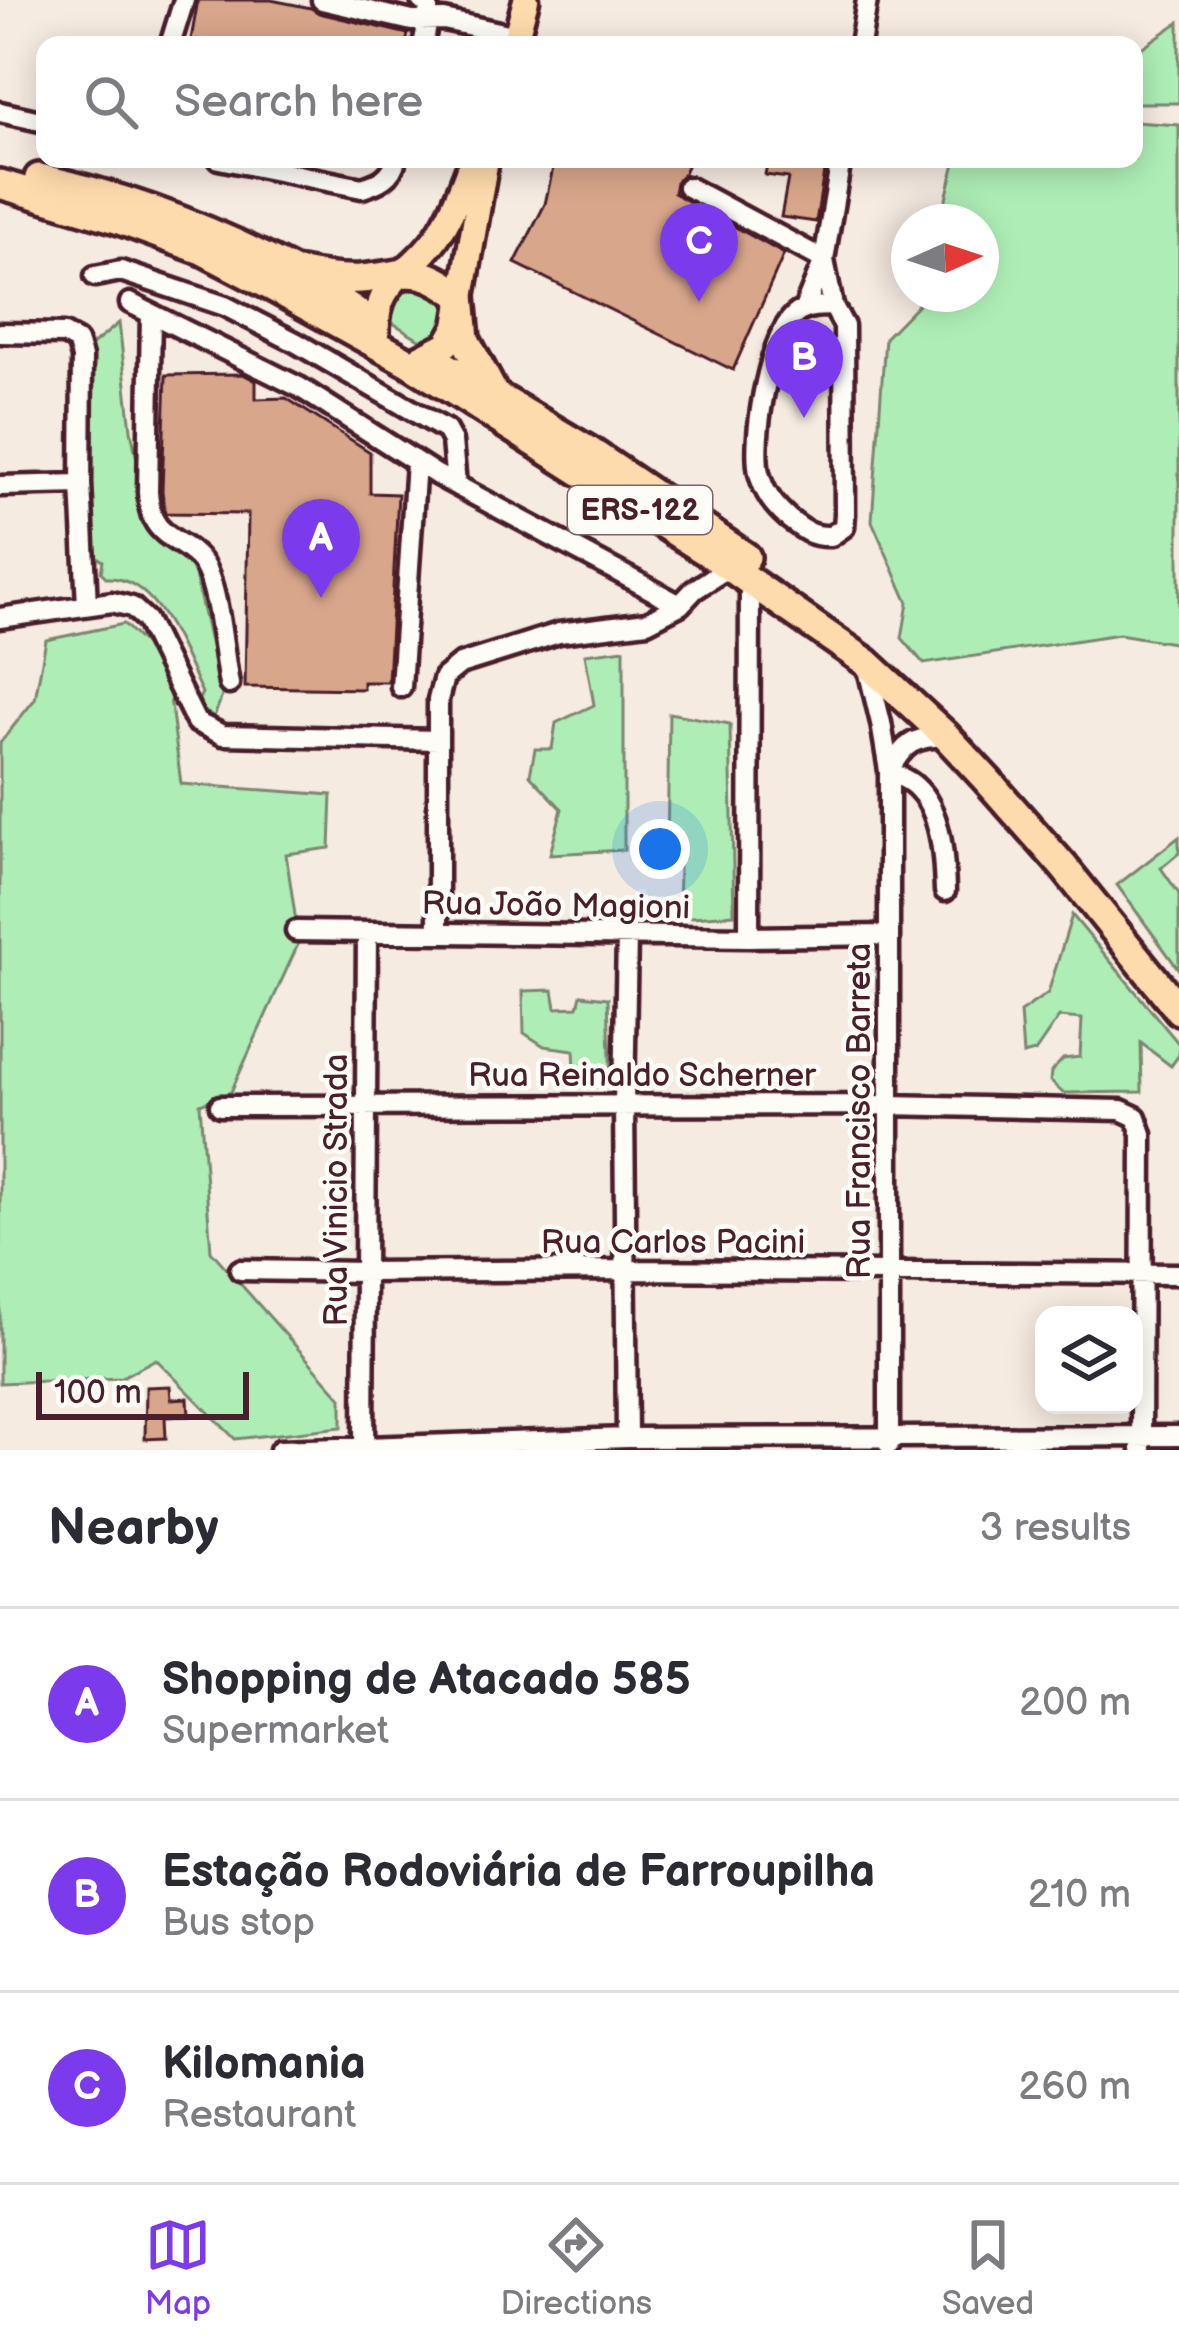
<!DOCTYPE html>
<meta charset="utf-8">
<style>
body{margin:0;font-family:"Balsamiq Sans",sans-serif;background:#f7f7f7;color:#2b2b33}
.controls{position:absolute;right:36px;bottom:36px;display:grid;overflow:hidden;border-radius:24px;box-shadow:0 6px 30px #0003}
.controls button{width:108px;height:108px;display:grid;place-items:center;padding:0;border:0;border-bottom:3px solid #e1e1e2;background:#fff;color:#2b2b33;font:60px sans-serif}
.compass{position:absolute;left:891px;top:204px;width:108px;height:108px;border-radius:50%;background:#fff;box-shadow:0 6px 30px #0003;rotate:87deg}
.scale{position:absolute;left:36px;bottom:30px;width:213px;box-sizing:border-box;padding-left:12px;border:6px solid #4a1f2b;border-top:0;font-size:33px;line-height:42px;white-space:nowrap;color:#4a1f2b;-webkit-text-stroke:9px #fdfcf7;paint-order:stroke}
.you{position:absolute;left:660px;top:849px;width:42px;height:42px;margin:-30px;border:9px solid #fff;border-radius:50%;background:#1a73e8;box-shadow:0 0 0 18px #1a73e833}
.badge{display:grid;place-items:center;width:78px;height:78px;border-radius:50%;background:#7c3aed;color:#fff;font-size:39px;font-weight:700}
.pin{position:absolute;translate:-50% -99px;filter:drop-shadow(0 3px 6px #0008)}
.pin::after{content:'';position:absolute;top:63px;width:42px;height:36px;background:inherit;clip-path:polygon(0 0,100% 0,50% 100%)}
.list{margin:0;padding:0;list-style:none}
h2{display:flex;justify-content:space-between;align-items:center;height:156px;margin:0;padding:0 48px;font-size:51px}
h2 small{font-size:39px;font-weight:400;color:#7c7c81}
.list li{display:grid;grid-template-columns:78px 1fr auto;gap:36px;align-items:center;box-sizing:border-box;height:192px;padding:0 48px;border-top:3px solid #e1e1e2}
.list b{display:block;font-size:45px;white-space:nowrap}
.list p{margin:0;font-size:39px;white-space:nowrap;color:#7c7c81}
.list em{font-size:39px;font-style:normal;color:#7c7c81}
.icon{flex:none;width:66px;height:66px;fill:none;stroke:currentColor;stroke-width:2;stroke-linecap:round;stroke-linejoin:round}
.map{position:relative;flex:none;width:1179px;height:1450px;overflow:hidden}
.search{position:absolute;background:#fff;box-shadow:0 6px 30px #0003;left:36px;right:36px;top:36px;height:132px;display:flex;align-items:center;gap:30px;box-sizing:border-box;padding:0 42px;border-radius:24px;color:#7c7c81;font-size:45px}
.sheet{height:732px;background:#fff}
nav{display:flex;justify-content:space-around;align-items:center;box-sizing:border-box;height:168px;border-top:3px solid #e1e1e2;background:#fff;font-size:33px;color:#7c7c81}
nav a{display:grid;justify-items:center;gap:6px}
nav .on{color:#7c3aed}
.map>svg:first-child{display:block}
</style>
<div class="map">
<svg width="1179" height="1450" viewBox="0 0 1179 1450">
<rect width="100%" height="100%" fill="#f6ebe1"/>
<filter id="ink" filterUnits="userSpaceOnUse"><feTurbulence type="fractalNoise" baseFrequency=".00833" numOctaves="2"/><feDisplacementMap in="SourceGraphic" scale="24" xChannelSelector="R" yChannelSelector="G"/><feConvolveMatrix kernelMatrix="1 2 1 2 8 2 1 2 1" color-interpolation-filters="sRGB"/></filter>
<g filter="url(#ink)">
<!-- green -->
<path fill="#aeeeb6" stroke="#7c8670" stroke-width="3" d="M1179,22V103H1135L1134,53Z
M1134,122L1179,125V644L1119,634L924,664L902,638L908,603L872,521L885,338L928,294H981V222H940L956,159H1134Z
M409,286H433L449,299L451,322L429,345L388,320L392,299Z
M119,323L131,430L150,527L173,546L194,571L222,696L214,717L203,710L199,699L202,693C183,655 158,576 107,578L101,572L103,561L93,554L92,345Z
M124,624L166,666L181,784L332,795L330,848L286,854L299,942L231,1092L200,1104L211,1251L342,1398V1427L235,1439L156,1359L120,1378L0,1383V743L35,699L46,640Z
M624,649V850L550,854L562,809L530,775L535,749H552L556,723L594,705L585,654Z
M669,713L730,724L734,914L678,918L679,866L667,857Z
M1179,837V853L1161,868L1179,894V970L1117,885Z
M1072,915L1179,1044V1055L1171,1066L1141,1043L1142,1092L1063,1093L1050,1081L1051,1072L1063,1059L1080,1057L1082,1019L1059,1017L1035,1052L1023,1055L1020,1012L1048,993Z
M553,990L556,1008L578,1007L581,995L608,998L611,1086L576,1087L574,1050L544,1046L524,1033L523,991Z"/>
<!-- building -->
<path fill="#d8a68b" stroke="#4a1f2b" stroke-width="3" d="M198,0H271L311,8L319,13L408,34L406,45H190Z
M555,159H690L683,175L676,182L674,193L784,254L733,370L515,263L545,204Z
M768,159H826L816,222L781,217L788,178L765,175Z
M243,374L256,381V399L286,398L370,452V493L398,494L388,682H363V689L245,687L248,514L165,513L162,491L166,375Z
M170,1386L171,1399L188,1398L189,1416L165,1417L166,1438L145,1439L146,1387Z"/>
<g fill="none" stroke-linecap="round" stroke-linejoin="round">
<defs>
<path id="minor" d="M322,0L412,21L444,20L517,36
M421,0L428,6V21L423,45
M170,45L184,0
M860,45L867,0
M0,112L45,122
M219,159L362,188C379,183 392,177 396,159
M688,187L824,260L841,159
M95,276L121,271L225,306L297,343L446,430L452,441L456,485
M130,303L299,387L437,475L680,605
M804,309L824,260L833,306L844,326L845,514L844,527L831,536C812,537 803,530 789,519C774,506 764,493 759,473C752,438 768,348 790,320C801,306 817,306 833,306
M151,314L148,492C149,501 149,512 154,520C164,540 190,544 203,564C219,589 223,653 229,684
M0,333L64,334L77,341L82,357L81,484L87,605
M0,486L81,484
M0,618L112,602L132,607L146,620L196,722L223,735L438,740
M867,665L881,723L889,771V1445
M401,687L416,462
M889,771C898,776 908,779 915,786C942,810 944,858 945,891
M889,771C904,743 914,737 946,736
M296,931L749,937L887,935
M438,932V700L444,677L460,664L559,633L647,622L680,605L694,590L729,567
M627,935L624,1104L627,1438
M749,937L750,582
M220,1106L887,1105L1121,1110L1136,1117L1142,1134L1141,1450
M240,1270L364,1272L624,1270L1179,1274
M364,1447L367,933
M280,1450L627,1438L1179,1436"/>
<path id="major" d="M514,45L526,0
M377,342C372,278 407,279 436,238C453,214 462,186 473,159
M412,362L447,344L457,326L486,159"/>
<path id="highway" d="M39,178C125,197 211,229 289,270C319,286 347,306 375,324
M0,184L117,219L202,250L278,290L410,363L715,557L866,662L946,736L987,780L1063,866L1179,1010
M301,273C320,277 340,280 360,279C409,275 416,262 461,296L465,339L491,388
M434,359L589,451L746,557"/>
</defs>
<!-- minor casing -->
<use href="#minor" stroke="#4a1f2b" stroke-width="27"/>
<!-- major casing -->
<use href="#major" stroke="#4a1f2b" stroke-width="33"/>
<!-- highway casing -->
<use href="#highway" stroke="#4a1f2b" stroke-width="36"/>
<!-- minor -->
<use href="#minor" stroke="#fdfcf7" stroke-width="18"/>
<!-- major -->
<use href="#major" stroke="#fedbac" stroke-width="24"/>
<!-- highway -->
<use href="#highway" stroke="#fedbac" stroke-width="27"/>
</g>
</g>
<g text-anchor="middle" stroke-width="9" stroke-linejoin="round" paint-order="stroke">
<!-- shield labels -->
<rect fill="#fdfcf7" stroke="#806168" stroke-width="3" x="568" y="486" width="144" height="48" rx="9"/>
<g font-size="30" font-weight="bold" fill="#4a1f2b">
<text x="640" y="520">ERS-122</text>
</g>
<!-- street labels -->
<g font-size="33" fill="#4a1f2b" stroke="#fdfcf7">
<text transform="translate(556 904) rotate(1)" y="12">Rua João Magioni</text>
<text x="642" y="1086">Rua Reinaldo Scherner</text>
<text transform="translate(858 1111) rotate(-90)" y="12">Rua Francisco Barreta</text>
<text transform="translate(335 1190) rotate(-90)" y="12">Rua Vinicio Strada</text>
<text x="673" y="1253">Rua Carlos Pacini</text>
</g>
</g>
</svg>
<div class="controls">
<button><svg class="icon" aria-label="layers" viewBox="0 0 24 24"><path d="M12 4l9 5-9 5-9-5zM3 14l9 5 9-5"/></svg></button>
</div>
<svg class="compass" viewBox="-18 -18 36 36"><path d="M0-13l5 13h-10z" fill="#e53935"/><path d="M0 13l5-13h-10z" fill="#7c7c81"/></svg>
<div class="scale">100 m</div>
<div class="you"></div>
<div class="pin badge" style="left:321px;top:598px">A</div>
<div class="pin badge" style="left:804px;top:418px">B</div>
<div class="pin badge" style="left:699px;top:302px">C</div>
<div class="search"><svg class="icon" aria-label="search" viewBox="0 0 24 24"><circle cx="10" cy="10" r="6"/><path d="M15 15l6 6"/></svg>Search here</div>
</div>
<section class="sheet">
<h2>Nearby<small>3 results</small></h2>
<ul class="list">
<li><span class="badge">A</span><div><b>Shopping de Atacado 585</b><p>Supermarket</p></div><em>200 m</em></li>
<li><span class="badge">B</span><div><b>Estação Rodoviária de Farroupilha</b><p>Bus stop</p></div><em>210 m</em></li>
<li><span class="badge">C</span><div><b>Kilomania</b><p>Restaurant</p></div><em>260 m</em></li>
</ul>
</section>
<nav>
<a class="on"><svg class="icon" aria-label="map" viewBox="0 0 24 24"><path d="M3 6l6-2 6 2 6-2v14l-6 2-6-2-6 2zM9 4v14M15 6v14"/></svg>Map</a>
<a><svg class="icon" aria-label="directions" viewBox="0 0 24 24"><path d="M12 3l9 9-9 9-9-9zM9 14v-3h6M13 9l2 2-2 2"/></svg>Directions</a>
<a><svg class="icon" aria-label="saved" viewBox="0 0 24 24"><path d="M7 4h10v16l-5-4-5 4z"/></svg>Saved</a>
</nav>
